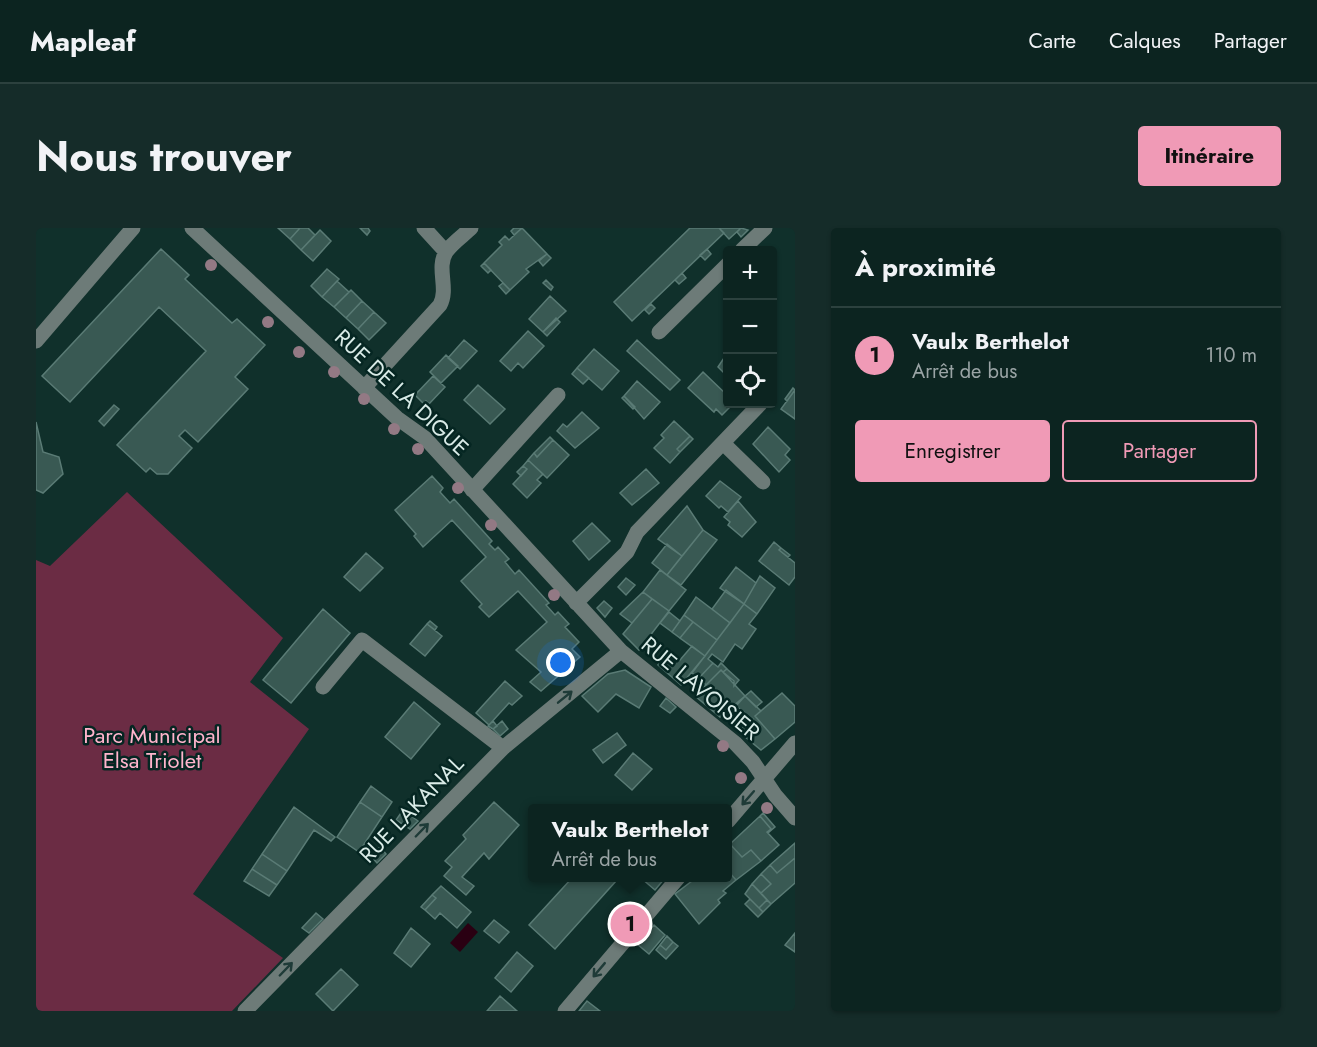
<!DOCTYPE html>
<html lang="fr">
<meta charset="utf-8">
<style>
body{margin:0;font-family:Jost,sans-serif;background:#152c29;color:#f1f3f6}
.controls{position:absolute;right:18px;top:18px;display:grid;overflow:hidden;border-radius:6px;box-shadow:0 2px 4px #0004}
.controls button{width:54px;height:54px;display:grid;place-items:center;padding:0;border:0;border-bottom:2px solid #2c413e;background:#0c2420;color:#f1f3f6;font:30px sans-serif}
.you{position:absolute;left:525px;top:435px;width:21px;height:21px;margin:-15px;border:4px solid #fff;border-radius:50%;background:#1a73e8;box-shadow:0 0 0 9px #1a73e833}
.badge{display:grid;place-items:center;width:39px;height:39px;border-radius:50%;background:#f09ab6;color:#111;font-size:20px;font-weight:700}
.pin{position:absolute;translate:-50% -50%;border:3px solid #fff;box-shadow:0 2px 6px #0006}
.popup{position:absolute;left:492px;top:576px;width:204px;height:78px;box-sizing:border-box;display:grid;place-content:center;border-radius:6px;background:#0c2420;filter:drop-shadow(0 2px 4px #0005);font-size:20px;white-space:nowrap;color:#9aa4a5}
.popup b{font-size:22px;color:#f1f3f6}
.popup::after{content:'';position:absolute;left:50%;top:100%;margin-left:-12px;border:12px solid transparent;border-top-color:#0c2420}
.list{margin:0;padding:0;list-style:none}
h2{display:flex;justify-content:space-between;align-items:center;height:78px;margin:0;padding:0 24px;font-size:26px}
h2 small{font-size:20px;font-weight:400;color:#9aa4a5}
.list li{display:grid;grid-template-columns:39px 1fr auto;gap:18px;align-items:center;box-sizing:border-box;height:96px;padding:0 24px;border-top:2px solid #2c413e}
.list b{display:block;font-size:22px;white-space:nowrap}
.list p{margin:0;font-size:20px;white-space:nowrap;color:#9aa4a5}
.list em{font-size:20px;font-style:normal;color:#9aa4a5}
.actions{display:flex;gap:12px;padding:18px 24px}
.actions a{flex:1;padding:14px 0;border:2px solid #f09ab6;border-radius:6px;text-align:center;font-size:21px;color:#f09ab6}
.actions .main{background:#f09ab6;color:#111}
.icon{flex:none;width:33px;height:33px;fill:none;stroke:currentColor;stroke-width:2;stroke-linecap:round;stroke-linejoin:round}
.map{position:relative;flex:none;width:759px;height:783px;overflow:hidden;border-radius:6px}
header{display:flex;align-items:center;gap:36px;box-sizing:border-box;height:84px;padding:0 30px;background:#0c2420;border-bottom:2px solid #2c413e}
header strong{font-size:28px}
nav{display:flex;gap:33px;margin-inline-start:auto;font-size:21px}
.intro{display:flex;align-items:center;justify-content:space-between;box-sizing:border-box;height:144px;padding:0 36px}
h1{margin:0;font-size:42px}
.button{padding:15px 27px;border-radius:6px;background:#f09ab6;color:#111;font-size:21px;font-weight:700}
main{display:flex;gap:36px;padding:0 36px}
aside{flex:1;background:#0c2420;border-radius:6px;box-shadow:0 2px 4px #0004}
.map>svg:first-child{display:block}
</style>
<header>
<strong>Mapleaf</strong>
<nav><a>Carte</a><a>Calques</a><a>Partager</a></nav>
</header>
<div class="intro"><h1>Nous trouver</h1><a class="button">Itinéraire</a></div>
<main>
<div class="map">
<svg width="759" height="783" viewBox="0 0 759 783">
<rect width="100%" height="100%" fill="#10302b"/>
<!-- green -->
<path fill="#6b2c44" d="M91,264L247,410L214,454L273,501L157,666L247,730L196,783H0V332L14,338Z"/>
<!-- water -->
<path fill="#2a0012" d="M432,695L442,704L424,724L414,715Z"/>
<!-- building -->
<path fill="#395953" stroke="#5a7b75" stroke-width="1.5" d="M242,0H264L254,11Z
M264,0H272L279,7L265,22L254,11Z
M324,0H332L334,3L331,7Z
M478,0H486L478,7L475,3Z
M486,0L511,26L490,41L493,44L474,62L448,35L466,17L463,14L469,8L473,12Z
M654,0H683L688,5L596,93L578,74Z
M683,0H705L693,11Z
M705,0L712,2L705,9L701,4Z
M284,2L295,13L277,33L265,22Z
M125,21L153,47L149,51L196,95L201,91L229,117L199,149L212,161L162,214L149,202L143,208L156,220L132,246H121L114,240L110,244L81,217L170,123L123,79L34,174L6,148Z
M671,21L675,26L669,32L664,27Z
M511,26L515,30L507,38L503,33Z
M448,35L455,42L452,45L445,38Z
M291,41L303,51L286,69L275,58Z
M646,45L650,50L643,56L639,52Z
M510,52L517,59L515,62L507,55Z
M301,53L313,64L298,79L286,69Z
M467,55L474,62L470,66L463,58Z
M315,62L326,73L310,90L298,79Z
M514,68L530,83L507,104L493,91Z
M326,73L338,84L322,101L310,90Z
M615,76L619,80L613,86L609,82Z
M338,84L350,95L333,112L322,101Z
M520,90L524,94L511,108L507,104Z
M492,103L508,118L487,140L482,135L475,143L464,133Z
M428,112L441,123L424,141L412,130Z
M601,112L644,152L634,162L591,123Z
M558,121L583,143L566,162L541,140Z
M692,124V147L691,148L682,139Z
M410,127L422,138L405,155L394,144Z
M541,140L553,150L547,156L536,146Z
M667,144L692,168V176H697L686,187L680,181L678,184L652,160Z
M397,148L409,159L393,176L390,173L388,176L379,167Z
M601,153L624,174L608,191L588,168Z
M442,157L469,181L454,196L428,172Z
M757,160L759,162L751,173L749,171Z
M759,162V191L745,181Z
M588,168L599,179L597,181L586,170Z
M78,177L83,181L68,198L63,193Z
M546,184L563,200L539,220L521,203L527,196L531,199Z
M638,193L654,208L641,221L644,224L634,235L618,220L628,210L625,207Z
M0,194L7,224L23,229L27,246L7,265L0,262Z
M732,199L754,221L749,227L754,232L743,244L717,216Z
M654,208L657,211L644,224L641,221Z
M514,209L517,212L501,229L498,225Z
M517,212L533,227L511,250L492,232L498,225L501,229Z
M492,232L507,246L501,252L505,255L491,270L477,256L491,241L487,238Z
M487,238L491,241L485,248L481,244Z
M610,241L623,255L596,277L584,265Z
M396,248L407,260L404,264L414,275L418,271L456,313L453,316L459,322L462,319L473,331L469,334L479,346L483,342L513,375L510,377L519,387L522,384L533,396L529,399L543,414L536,421L544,429L505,463L494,454L505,444L480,422L511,394L482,363L453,389L443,379L446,376L425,353L450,329L416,292L387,319L378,308L380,306L359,282Z
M684,253L705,269L692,284L685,278L683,280L670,268Z
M702,273L720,294L706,309L692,297L694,294L688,289Z
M651,278L667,302L646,328L622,311Z
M556,295L574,313L553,332L537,313Z
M667,302L681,312L645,357L631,347Z
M738,314L745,320L743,322L759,335V349L753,357L723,333Z
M631,316L646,328L631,347L616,335Z
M745,320L754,327L752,329L743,322Z
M330,325L347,340L324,363L308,349Z
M700,339L720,355L708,376L684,360Z
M624,342L650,362L633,383L607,364Z
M724,348L739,360L721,386L708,376Z
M590,350L599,357L590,367L582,359Z
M690,362L708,376L694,395L676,381Z
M607,364L616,371L596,395L584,386Z
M660,369L694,395L681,412L648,387Z
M616,371L633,383L603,422L587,406Z
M568,373L576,380L569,389L561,380Z
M708,376L721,386L713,396L720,401L706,421L699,416L687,434L676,426L672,431L677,435L663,450L656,445Z
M287,381L314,405L255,475L227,452Z
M633,384L644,393L636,404L624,395Z
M648,387L657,394L644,410L636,404Z
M394,393L401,399L399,402L391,396Z
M657,394L681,412L669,428L644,410Z
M391,396L406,408L389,428L374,416Z
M656,418L669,428L645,457L622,437L629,428L632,431L636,426L644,432Z
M677,435L682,439L685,435L691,441L687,444L685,442L670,457L663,450Z
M691,441L703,452L698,458V453L687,444Z
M589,442L615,459L603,480L580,466L562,484L546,468L572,446Z
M685,442L709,468L684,489L659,468Z
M469,453L486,468L476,477L473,475L453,497L440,485Z
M715,463L726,474L720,479L709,468Z
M746,465L759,478V494L739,511L719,488Z
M709,468L725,483L719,488L739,511L725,522L702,503L717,491L700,478Z
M630,470L640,479L634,485L624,478Z
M378,474L404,496L375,531L349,509Z
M457,493L461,498L457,501L452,498Z
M466,493L472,501L464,508L457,501Z
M581,505L590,517L567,535L557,522Z
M597,525L616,541L596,562L579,547Z
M335,558L356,574L346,589L324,574Z
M324,574L346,589L323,624L301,609Z
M458,574L483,597L453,631L448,625L426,649L438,658L430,667L408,648L416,639L409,633L430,611L427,607Z
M258,579L299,609L295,613L278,602L251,643L226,626Z
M367,582L382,593L374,601L360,592Z
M727,585L739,599L732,605L735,601L724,588Z
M724,588L735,601L731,604L743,617L725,633L715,622L706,629L694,616Z
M759,615V630L741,645L734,637Z
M694,616L706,629L715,622L725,633L700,652L692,643V618Z
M344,619L350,626L341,635L335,628Z
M226,626L251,643L241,657L216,641Z
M759,630V655L735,676L725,665L735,656L725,646L734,637L741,645Z
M216,641L241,657L233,668L208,653Z
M692,643L700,652L687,663L690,665L682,672L684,675L663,696L639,666L660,650H692Z
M725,646L735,656L725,665L716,656Z
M536,650H576L580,653L519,721L493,697Z
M605,650H629L619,662Z
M716,656L731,672L723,680L709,666Z
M405,658L435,684L421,700L404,685L399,691L389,682L400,670L396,667Z
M396,667L400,670L389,682L385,679Z
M714,671L727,684L722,689L709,676Z
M731,672L735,676L727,684L723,680Z
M280,685L287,691L273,705L266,700Z
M458,692L473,704L463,715L448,703Z
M618,697L629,707L613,726L601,716Z
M375,700L394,716L375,739L358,725Z
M759,705V724L749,717Z
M631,708L637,714L630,722L624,717Z
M637,714L642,718L630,731L620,722L624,717L630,722Z
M481,724L497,738L475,764L459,750Z
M305,741L322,757L297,783L280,766Z
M464,768L481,783H451Z
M551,773L564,783H543Z"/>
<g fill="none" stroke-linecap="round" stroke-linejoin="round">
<!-- minor -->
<path stroke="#6d7b78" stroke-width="15" d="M156,0L361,190L389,210L585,423L699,515L717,534L739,567L759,590
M388,0L410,24
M706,22L729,0
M623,104L692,36
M0,113L97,0
M328,160L404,77C413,60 400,40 410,24C416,15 428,7 435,0
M687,215L727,254
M436,262L522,167
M540,375L591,324L601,304L724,176
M287,459L326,412L467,520
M692,593L759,515
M209,783L467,520L585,423
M529,783L642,650"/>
</g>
<!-- trees -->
<g fill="#937984">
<circle cx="175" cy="37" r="6"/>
<circle cx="232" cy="94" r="6"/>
<circle cx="263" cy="124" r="6"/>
<circle cx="298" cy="144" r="6"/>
<circle cx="328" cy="171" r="6"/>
<circle cx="358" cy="201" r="6"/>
<circle cx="382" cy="221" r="6"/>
<circle cx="422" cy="260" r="6"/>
<circle cx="455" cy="297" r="6"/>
<circle cx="518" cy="367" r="6"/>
<circle cx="687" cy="518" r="6"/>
<circle cx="705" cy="550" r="6"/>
<circle cx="731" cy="580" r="6"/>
</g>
<!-- one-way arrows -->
<defs><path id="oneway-shaft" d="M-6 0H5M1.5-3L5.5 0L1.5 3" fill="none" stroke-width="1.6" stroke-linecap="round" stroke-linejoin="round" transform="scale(1.5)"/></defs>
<g stroke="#1f3b38">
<use href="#oneway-shaft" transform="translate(529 469) rotate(-39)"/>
<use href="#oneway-shaft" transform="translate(712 570) rotate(131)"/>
<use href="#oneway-shaft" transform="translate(386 602) rotate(-46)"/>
<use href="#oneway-shaft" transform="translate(250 741) rotate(-46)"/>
<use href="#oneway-shaft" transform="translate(563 742) rotate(130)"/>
</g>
<g text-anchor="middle" stroke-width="5" stroke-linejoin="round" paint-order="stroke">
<!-- street labels -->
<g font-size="22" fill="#d9ebe7" stroke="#052622">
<text transform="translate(366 164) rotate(43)" y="8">RUE DE LA DIGUE</text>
<text transform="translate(665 460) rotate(40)" y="8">RUE LAVOISIER</text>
<text transform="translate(375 581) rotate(-46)" y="8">RUE LAKANAL</text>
</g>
<!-- park labels -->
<g font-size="22" fill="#ffb4cc" stroke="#052622">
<text x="116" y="515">Parc Municipal<tspan x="116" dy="25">Elsa Triolet</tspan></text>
</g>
</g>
</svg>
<div class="controls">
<button>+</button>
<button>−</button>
<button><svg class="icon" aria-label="locate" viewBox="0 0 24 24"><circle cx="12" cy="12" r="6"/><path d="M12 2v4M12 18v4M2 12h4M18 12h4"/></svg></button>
</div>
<div class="you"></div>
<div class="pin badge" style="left:594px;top:696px">1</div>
<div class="popup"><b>Vaulx Berthelot</b>Arrêt de bus</div>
</div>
<aside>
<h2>À proximité<small></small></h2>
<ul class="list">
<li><span class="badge">1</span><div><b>Vaulx Berthelot</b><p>Arrêt de bus</p></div><em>110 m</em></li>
</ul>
<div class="actions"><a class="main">Enregistrer</a><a>Partager</a></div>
</aside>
</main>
